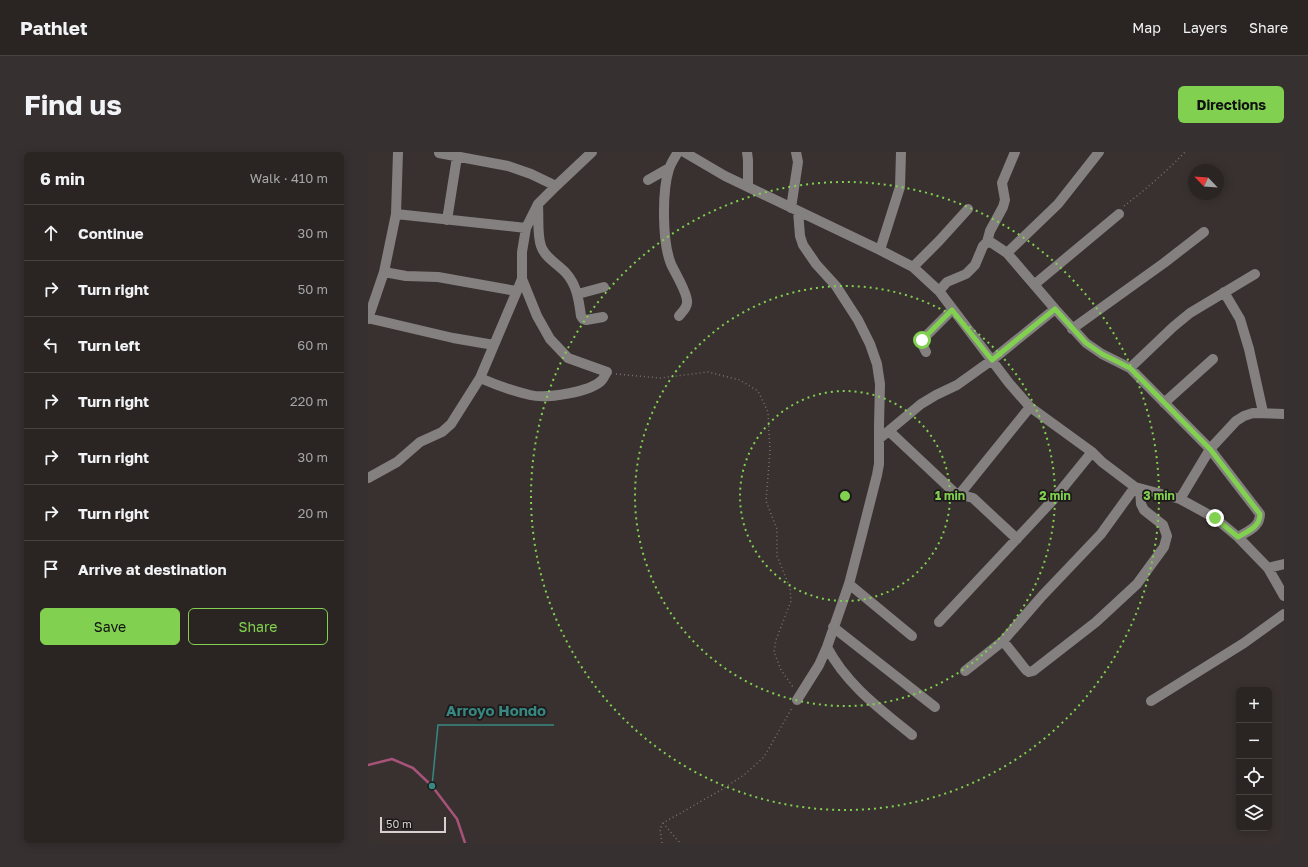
<!DOCTYPE html>
<meta charset="utf-8">
<style>
body{margin:0;font-family:"Golos Text",sans-serif;background:#363130;color:#f1f3f6}
.controls{position:absolute;right:12px;bottom:12px;display:grid;overflow:hidden;border-radius:6px;box-shadow:0 2px 10px #0003}
.controls button{width:36px;height:36px;display:grid;place-items:center;padding:0;border:0;border-bottom:1px solid #464241;background:#2a2523;color:#f1f3f6;font:20px sans-serif}
.compass{position:absolute;left:820px;top:12px;width:36px;height:36px;border-radius:50%;background:#2a2523;box-shadow:0 2px 10px #0003;rotate:295deg}
.scale{position:absolute;left:12px;bottom:10px;width:66px;box-sizing:border-box;padding-left:4px;border:2px solid #d6d1d0;border-top:0;font-size:11px;line-height:14px;white-space:nowrap;color:#d6d1d0;-webkit-text-stroke:3px #1d1a19;paint-order:stroke}
.stop{position:absolute;width:12px;height:12px;margin:-9px;border:3px solid #81d050;border-radius:50%;background:#fff}
.stop.end{background:#81d050;border-color:#fff;box-shadow:0 1px 4px #0008}
.list{margin:0;padding:0;list-style:none}
h2{display:flex;justify-content:space-between;align-items:center;height:52px;margin:0;padding:0 16px;font-size:17px}
h2 small{font-size:13px;font-weight:400;color:#a5a5a6}
.list li{display:grid;grid-template-columns:26px 1fr auto;gap:12px;align-items:center;box-sizing:border-box;height:56px;padding:0 16px;border-top:1px solid #464241}
.list b{display:block;font-size:15px;white-space:nowrap}
.list em{font-size:13px;font-style:normal;color:#a5a5a6}
.actions{display:flex;gap:8px;padding:12px 16px}
.actions a{flex:1;padding:9px 0;border:1px solid #81d050;border-radius:6px;text-align:center;font-size:14px;color:#81d050}
.actions .main{background:#81d050;color:#111}
.icon{flex:none;width:22px;height:22px;fill:none;stroke:currentColor;stroke-width:2;stroke-linecap:round;stroke-linejoin:round}
.map{position:relative;flex:none;width:916px;height:691px;overflow:hidden;border-radius:6px}
header{display:flex;align-items:center;gap:24px;box-sizing:border-box;height:56px;padding:0 20px;background:#2a2523;border-bottom:1px solid #464241}
header strong{font-size:19px}
nav{display:flex;gap:22px;margin-inline-start:auto;font-size:14px}
.intro{display:flex;align-items:center;justify-content:space-between;box-sizing:border-box;height:96px;padding:0 24px}
h1{margin:0;font-size:28px}
.button{padding:10px 18px;border-radius:6px;background:#81d050;color:#111;font-size:14px;font-weight:700}
main{display:flex;gap:24px;padding:0 24px}
aside{flex:1;background:#2a2523;border-radius:6px;box-shadow:0 2px 10px #0003}
.map>svg:first-child{display:block}
</style>
<header>
<strong>Pathlet</strong>
<nav><a>Map</a><a>Layers</a><a>Share</a></nav>
</header>
<div class="intro"><h1>Find us</h1><a class="button">Directions</a></div>
<main>
<aside>
<h2>6 min<small>Walk · 410 m</small></h2>
<ul class="list">
<li><svg class="icon" aria-label="ahead" viewBox="0 0 24 24"><path d="M12 20V5M6 11l6-6 6 6"/></svg><div><b>Continue</b></div><em>30 m</em></li>
<li><svg class="icon" aria-label="right" viewBox="0 0 24 24"><path d="M7 20v-9h11M14 6l5 5-5 5"/></svg><div><b>Turn right</b></div><em>50 m</em></li>
<li><svg class="icon" aria-label="left" viewBox="0 0 24 24"><path d="M17 20v-9H6M10 6l-5 5 5 5"/></svg><div><b>Turn left</b></div><em>60 m</em></li>
<li><svg class="icon" aria-label="right" viewBox="0 0 24 24"><path d="M7 20v-9h11M14 6l5 5-5 5"/></svg><div><b>Turn right</b></div><em>220 m</em></li>
<li><svg class="icon" aria-label="right" viewBox="0 0 24 24"><path d="M7 20v-9h11M14 6l5 5-5 5"/></svg><div><b>Turn right</b></div><em>30 m</em></li>
<li><svg class="icon" aria-label="right" viewBox="0 0 24 24"><path d="M7 20v-9h11M14 6l5 5-5 5"/></svg><div><b>Turn right</b></div><em>20 m</em></li>
<li><svg class="icon" aria-label="arrive" viewBox="0 0 24 24"><path d="M6 21V4h12l-3 4 3 4H6"/></svg><div><b>Arrive at destination</b></div></li>
</ul>
<div class="actions"><a class="main">Save</a><a>Share</a></div>
</aside>
<div class="map">
<svg width="916" height="691" viewBox="0 0 916 691">
<rect width="100%" height="100%" fill="#38312f"/>
<g fill="none" stroke-linecap="round" stroke-linejoin="round">
<!-- stream -->
<path stroke="#a65279" stroke-width="2.5" d="M0,613L24,607L45,616L64,634L89,667L97,691"/>
<!-- path -->
<path stroke="#77716f" stroke-width="1.5" stroke-dasharray="1 3" stroke-linecap="butt" d="M756,54C777,38 798,20 817,0
M248,222L292,226L340,220L372,228L390,239L400,260L402,299L398,349L409,377V404L422,436L423,449L408,488L406,500L413,518L425,535
M295,671L312,691
M294,691L292,677L295,671L353,638L376,623L396,605L424,556"/>
<!-- minor -->
<path stroke="#848080" stroke-width="10" d="M310,0C307,5 303,11 301,17C294,39 294,90 303,112C307,121 319,140 319,149C320,155 314,160 311,164
M316,0L357,24L512,98L545,115L571,139L641,231L662,255L724,300L734,310L767,335L812,347L847,366L870,385L900,416L916,444
M379,0L380,8V35
M71,1L140,14L163,22L188,34
M280,28L301,16
M170,54C171,67 169,82 173,94C177,106 190,112 198,121C209,133 211,149 213,164L215,167L218,168L235,165
M423,56L430,10L428,0
M28,62L30,0
M79,68L89,5
M619,90L622,79L635,55L637,48L634,31L647,0
M512,98L532,35L533,0
M639,101L690,52L731,0
M545,115L571,89L600,57
M16,120L38,124L70,125L148,139
M667,132L751,62
M571,139L579,130L598,122L607,113L615,94L619,90L624,91L639,101L687,157L718,191L734,202L762,216L842,297L892,362C892,375 880,379 870,385
M856,140L872,167L881,197L895,260
M210,142L236,135
M0,166L85,186L126,193
M0,167L16,120L28,62L158,76
M704,177L796,111L836,80
M558,200L553,190L554,188L584,158
M762,216L805,175L822,161L887,122
M112,226C128,233 145,239 162,243C178,247 223,240 234,228C236,226 237,222 239,220L200,206L182,187L169,164L154,127V100L158,76L170,52L188,34L224,0
M796,251L845,207
M521,279L587,341L605,346L649,387
M511,287L553,252L568,243L589,233L624,208L687,157
M0,326L29,310L52,290L74,280L83,272L112,226L154,127
M591,343L662,255
M812,347L842,297L868,269L876,264L885,261L916,262
M900,416L916,412
M481,432L544,484
M571,470L685,348L724,300
M465,475L567,555
M635,489L658,518L661,520L665,519L728,470L769,432L796,395L799,384L795,373L776,358L773,352L772,337
M459,495C478,532 512,557 544,583
M597,519L635,489L674,444L733,382L767,335
M429,548L451,513L459,495L481,432L494,382L509,323L511,312V273L512,232L509,212L502,192L490,168L468,134L448,112L435,93L432,84L430,59
M783,549L876,491L916,462"/>
</g>
<g fill="none" stroke-linecap="round" stroke-linejoin="round">
<!-- route -->
<path stroke="#81d050" stroke-width="5" d="M554,188L584,158L624,208L687,157L718,191L734,202L762,216L842,297L892,362C892,375 880,379 870,385L847,366"/>
</g>
<!-- distance rings -->
<g fill="none" stroke="#81d050" stroke-width="2" stroke-dasharray="2 4">
<circle cx="477" cy="344" r="105"/>
<circle cx="477" cy="344" r="210"/>
<circle cx="477" cy="344" r="314"/>
</g>
<circle cx="477" cy="344" r="6" fill="#81d050" stroke="#1d1a19" stroke-width="2"/>
<g font-size="12" text-anchor="middle" font-weight="bold" fill="#81d050" stroke="#1d1a19" stroke-width="3.5" stroke-linejoin="round" paint-order="stroke">
<text x="582" y="348">1 min</text>
<text x="687" y="348">2 min</text>
<text x="791" y="348">3 min</text>
</g>
<!-- callouts -->
<path fill="none" stroke="#378882" stroke-width="1.5" d="M64 634L70 573H186"/>
<circle fill="#378882" stroke="#1d1a19" stroke-width="1.5" cx="64" cy="634" r="4"/>
<g font-size="15" text-anchor="middle" font-weight="bold" fill="#378882" stroke="#1d1a19" stroke-width="3.5" stroke-linejoin="round" paint-order="stroke">
<text x="128" y="564">Arroyo Hondo</text>
</g>
</svg>
<div class="controls">
<button>+</button>
<button>−</button>
<button><svg class="icon" aria-label="locate" viewBox="0 0 24 24"><circle cx="12" cy="12" r="6"/><path d="M12 2v4M12 18v4M2 12h4M18 12h4"/></svg></button>
<button><svg class="icon" aria-label="layers" viewBox="0 0 24 24"><path d="M12 4l9 5-9 5-9-5zM3 14l9 5 9-5"/></svg></button>
</div>
<svg class="compass" viewBox="-18 -18 36 36"><path d="M0-13l5 13h-10z" fill="#e53935"/><path d="M0 13l5-13h-10z" fill="#a5a5a6"/></svg>
<div class="scale">50 m</div>
<div class="stop" style="left:554px;top:188px"></div>
<div class="stop end" style="left:847px;top:366px"></div>
</div>
</main>
